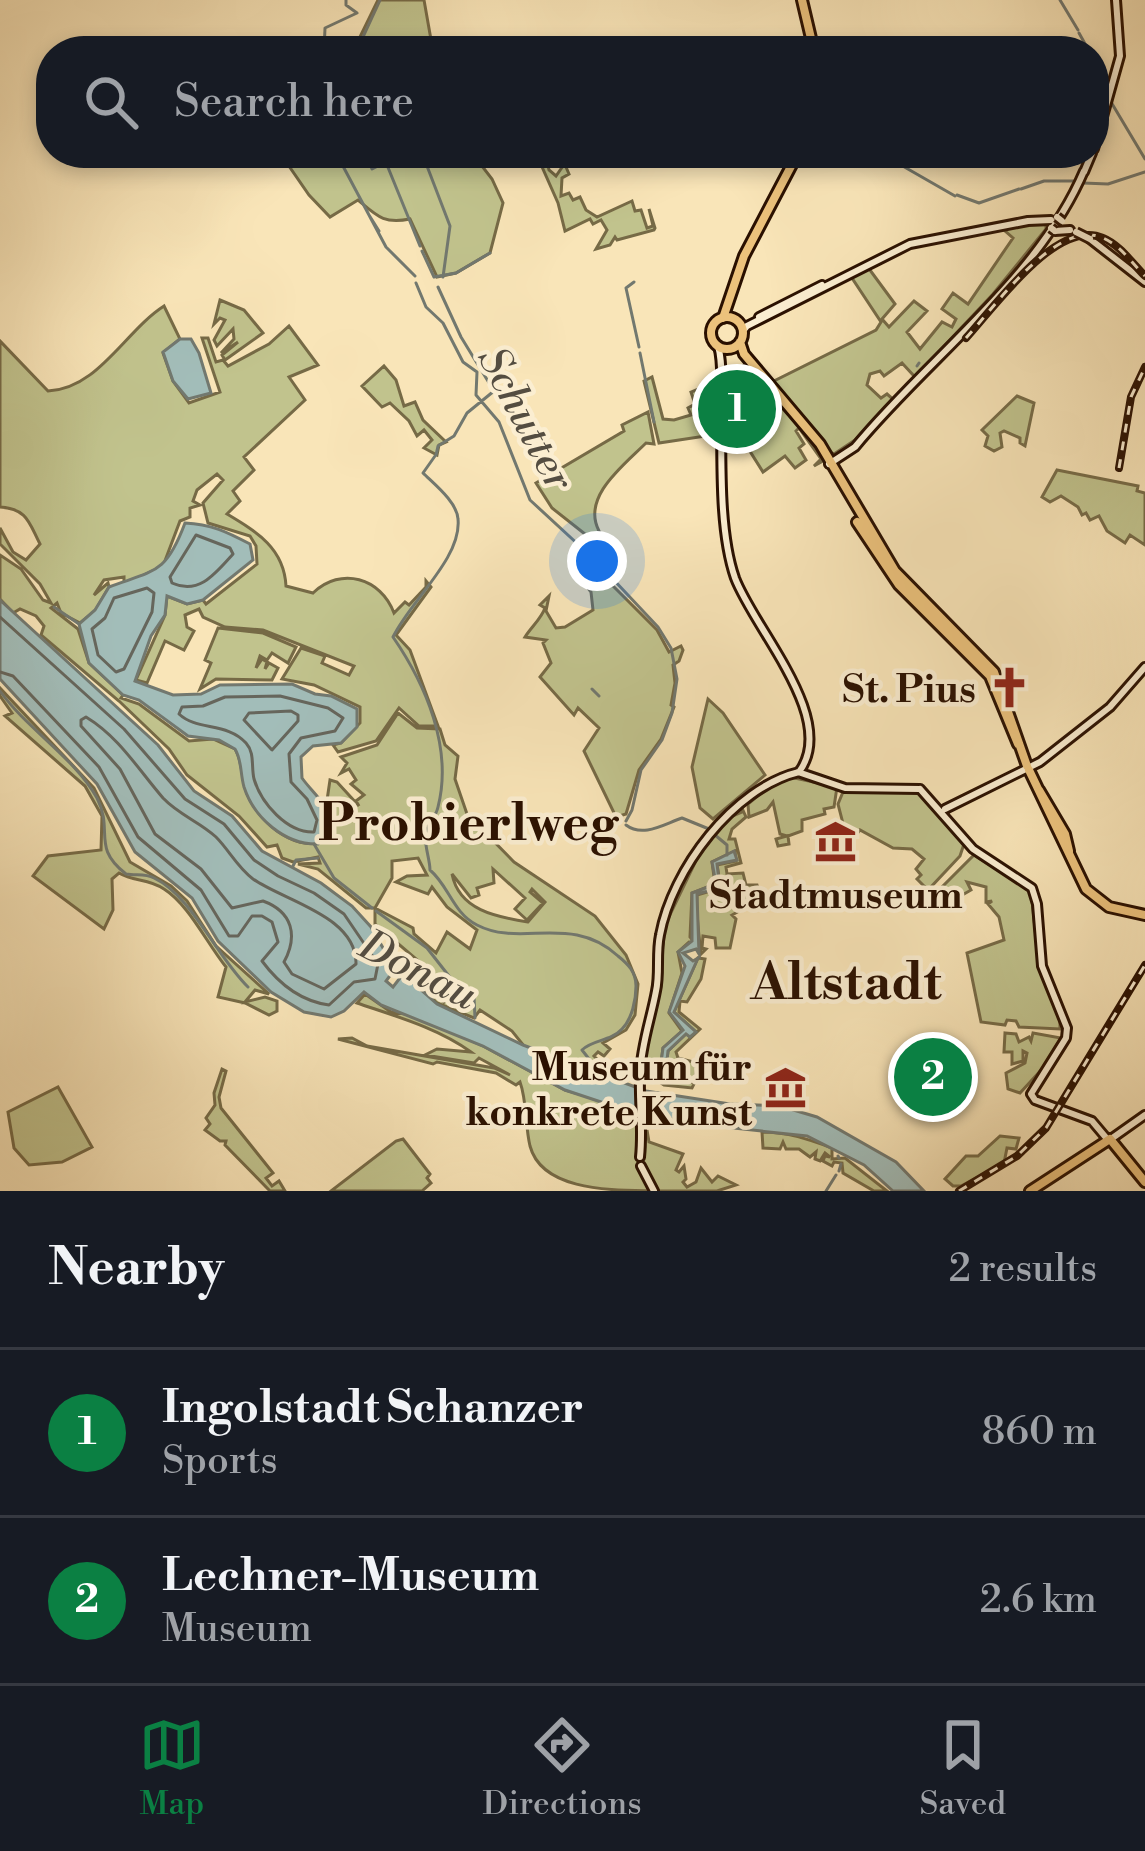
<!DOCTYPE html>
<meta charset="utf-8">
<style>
body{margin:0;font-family:"Libre Bodoni",serif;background:#20242c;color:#f1f3f6}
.you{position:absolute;left:597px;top:561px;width:42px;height:42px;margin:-30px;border:9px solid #fff;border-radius:50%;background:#1a73e8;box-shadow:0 0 0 18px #1a73e833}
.badge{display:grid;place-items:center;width:78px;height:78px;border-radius:50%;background:#0b8043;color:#fff;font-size:39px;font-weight:700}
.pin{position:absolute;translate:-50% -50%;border:6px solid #fff;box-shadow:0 3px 12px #0006}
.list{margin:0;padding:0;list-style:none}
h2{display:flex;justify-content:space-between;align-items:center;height:156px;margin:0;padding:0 48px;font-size:51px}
h2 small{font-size:39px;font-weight:400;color:#9ea1a6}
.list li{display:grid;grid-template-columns:78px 1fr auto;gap:36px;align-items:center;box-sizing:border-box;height:168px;padding:0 48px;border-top:3px solid #363941}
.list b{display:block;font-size:45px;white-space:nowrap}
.list p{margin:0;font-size:39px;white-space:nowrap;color:#9ea1a6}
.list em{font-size:39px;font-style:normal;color:#9ea1a6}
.icon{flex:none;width:66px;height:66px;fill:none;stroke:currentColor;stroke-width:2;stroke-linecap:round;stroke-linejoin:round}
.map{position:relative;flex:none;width:1145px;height:1191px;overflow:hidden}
.search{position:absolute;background:#171b24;box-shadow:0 6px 18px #0003;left:36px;right:36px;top:36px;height:132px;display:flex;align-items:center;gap:30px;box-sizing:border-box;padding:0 42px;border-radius:48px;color:#9ea1a6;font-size:45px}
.sheet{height:492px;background:#171b24}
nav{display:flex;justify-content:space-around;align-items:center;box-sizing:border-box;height:168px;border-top:3px solid #363941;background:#171b24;font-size:33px;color:#9ea1a6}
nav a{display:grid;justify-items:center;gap:6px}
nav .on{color:#0b8043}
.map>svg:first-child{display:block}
</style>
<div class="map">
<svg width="1145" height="1191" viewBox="0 0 1145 1191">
<rect width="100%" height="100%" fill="#f9e5b8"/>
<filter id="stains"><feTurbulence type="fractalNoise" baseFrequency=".00167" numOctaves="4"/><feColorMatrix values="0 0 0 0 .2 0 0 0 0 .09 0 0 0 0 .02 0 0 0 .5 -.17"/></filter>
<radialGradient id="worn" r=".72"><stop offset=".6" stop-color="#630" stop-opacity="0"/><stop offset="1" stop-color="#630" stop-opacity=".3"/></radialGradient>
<!-- green -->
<path fill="#c1c38d" stroke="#766a46" stroke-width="3" fill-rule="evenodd" d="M378,0H424L433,51H341L360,37Z
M280,153H472L492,179L503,203L490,253L456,273L437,277L410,219C384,224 378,217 358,200L330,217L309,195Z
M591,155L594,160L589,163L580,160L566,167L569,174L562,178L561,196L569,193L573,200L580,197L586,210L597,217L632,201L635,211L641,210L647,228L653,226L649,209L655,228L654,230L617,240L615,237L610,245L596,249L607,230L601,220L593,224L590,219L565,231L558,203L539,160L546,157L549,170L556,176L563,166Z
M1024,223H1046V229L993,294L915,377L902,363L884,376L880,371L870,374L867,385L881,398L887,394L894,400L855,440L834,454L828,451L772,382L876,330L881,322L850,275L867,266L895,304L882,319L889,327L914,301L927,311L907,332L920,349L942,322L952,327L956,319L942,309L953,293L968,304L1013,238L1004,230Z
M220,300L244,310L263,333L225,360L222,355L238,342L221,353L234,339L233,329L217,346L214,340L225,320L220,318L214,324Z
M164,306L180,339L163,353L173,381L189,403L220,392L202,338H208L216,362L223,360L228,366L269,344L289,326L318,365L289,377L305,400L244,457L254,470L233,491L240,501L227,514C257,532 284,548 286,586L313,593C341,566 381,578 394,613L405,602L409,605L426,587V581L431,587L396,635L410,650L438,726H419L399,708L376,741L338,752L333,745L341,743L360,723V707L314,685L282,679L301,648L325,656L322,663L349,675L354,666L263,630L225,627L203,617L199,609L185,615L187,627L194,631L184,650L165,641L147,683L136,680L165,615L167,596L187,604L203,600L206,604L257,564L256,546L250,536L208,523L203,503L223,480L217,474L197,490L193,501L200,505L190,508V517L180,521L163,566L124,584V577L104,580L94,595L108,583L109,587L95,611L80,623L61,613L57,603L51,608L78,629L89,663L123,695L121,698L139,704L189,741L213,739L235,749C243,762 241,779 247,794C259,823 301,858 329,837L331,829L326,807L330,780L337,782L359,806L356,801L364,795L351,784L356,780L349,769L341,773L347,763L341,757L377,745L398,713L417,728L440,729L445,745L458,756L455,779L467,814L514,862L595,916L626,955L638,984L635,1015L626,1030L603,1043L610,1049L604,1056L598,1052L594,1056L601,1063L600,1074L524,1046L512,1031L480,1010L474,1018L437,1003L413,980L445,1003L427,988L431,977L422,964L375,924V908H366L318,869L298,864L320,863L318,857L293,862L282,858L277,845L267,847L239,816L187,775L169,749L119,701L41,635L44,626L36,616L20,609L13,613L0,599V555L21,569L43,600L51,603L40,584L0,544V528L13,552L26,560L40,544C29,523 28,509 0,507V341L48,391C98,389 125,331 164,306ZM418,858L427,875L407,876L396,882L428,894L432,887L447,907L477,930L470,949L447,932L436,953L414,934L413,928L375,908L392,878V861ZM493,869L525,898L515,909L527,920L543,903L530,892L532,889L545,902L528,922C496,917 459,910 452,874L471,898L479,895L477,888L494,883Z
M747,363L797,421L823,461L814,466L821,459L799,428L796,431L804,444L799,448L806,460L795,468L785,456L763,472L734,426L726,425L724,398L757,381L743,366Z
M384,366L396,380L404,406L415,402L423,420L446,442L439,445L437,455L424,448L432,440L424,430L417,436L409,421L390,403L382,407L362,386Z
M652,377L663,419L674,420L691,415L688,408L695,404L691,392L718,381L719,434L659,443L644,381Z
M1017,396L1034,403L1025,446L1020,443V438L1004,431L1000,433L1002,447L994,451L985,446L988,436L982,430Z
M648,412L654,444L646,443C624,465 581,497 599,531L590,538L552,508L536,483L624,431L622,425Z
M1057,470L1138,486L1137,491L1145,493V545L1130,535L1125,543L1107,531L1099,516L1090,520L1086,513L1082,515L1078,507L1061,496L1050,502L1042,497Z
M581,554L657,630L669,652L681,646L683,650L679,661L673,665L675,683L671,705L674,707L661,739L639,770L626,814L616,817L584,751L599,728L578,708L574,715L540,677L551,663L543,643L546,640L525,637C532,626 541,619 545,608L540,605L549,596L546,611L556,628L565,627L593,610L591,592L572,566Z
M218,628L263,633L296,647L288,663L272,653L267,660L260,656L256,668L262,659L267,662L265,669L269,663L278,668L272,680L216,679L200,689L211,663L205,660Z
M0,688L94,788L130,862L171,886L187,901L216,946L269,994L255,990L245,1002L265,997L277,1001V1011L269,1015L245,1003L218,997L226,967C206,942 189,905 164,889C148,878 134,882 119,873L112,879L113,910L104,929L33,876L48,856L101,850L102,816L85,786L5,716L12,713L0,696Z
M708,699L723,713L765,775L713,819L700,808L692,767Z
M790,777L837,787L834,807L824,809L825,814L802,820V831L788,836L789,844L778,846L776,839L787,836L780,834L773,802L767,810L749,817L748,804L772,784Z
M905,790C934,793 949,821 964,844L960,856L928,890L917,879L921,875L916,869L924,859L912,849L893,848L860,830L852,840L847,839L838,804L843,792Z
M742,808L746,817L732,829L729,839H735L741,863L726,867L727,874L743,873L746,885H757L761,899L732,915L736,919L730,948H716L715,938L703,936L702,948L706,949L701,954C699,936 696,916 697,895L721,888L717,865L736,861L735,851L712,862L715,884L692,893L690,937L695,943L689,942L678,952L682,973L669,1013L682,1031L663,1048L661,1063L654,1066V1073L664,1078L658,1070L666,1068L668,1051L687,1033L690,1037L696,1032L674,1012L698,958L705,959L701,979L687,1002L680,1001L679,1012L700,1029L676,1052L678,1058L697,1063L701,1052L694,1080H689L694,1084L692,1088L664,1085L642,1070L659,984L665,925L703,846L726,819L742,812Z
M974,855L1031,891L1039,966L1060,1021V1029L1019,1027L1016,1021L1007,1020L1005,1025L981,1022L967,953L1004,940L999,917L988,904L992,901L986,902V887L967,882L971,890L957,898L953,892L936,907L929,900Z
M365,994L391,1012L413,1015L483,1046L565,1090L638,1111L641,1157L647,1130L649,1142L683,1154L676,1170L679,1172L684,1166L686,1179L683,1182L687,1187L696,1182L701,1168L712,1182L718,1176L736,1185L717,1191H659L640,1170L652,1191C611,1190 542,1191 530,1146C525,1125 527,1101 520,1082L516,1085L496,1073L437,1062L433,1064L338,1039L352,1038L367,1046L494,1068L510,1075L479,1058L474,1063L425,1055L437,1049L471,1052C438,1028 395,1016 357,1003Z
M1005,1033L1016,1034L1019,1042L1029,1037L1031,1041L1033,1033L1061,1038L1043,1068L1020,1093L1008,1089L1006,1073L1025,1063L1027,1053L1023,1051V1061L1012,1064V1052H1004Z
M222,1069L226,1071L219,1097L221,1108L273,1173L266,1178L272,1186L279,1181L285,1191H270L225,1145L226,1141H220L205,1130L210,1124L206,1118L215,1105L214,1093Z
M58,1087L92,1147L62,1162L29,1165L14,1148L8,1112Z
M762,1132C788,1132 808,1139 832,1148V1159L845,1158L887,1191H874L843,1173L842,1163L834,1162L832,1166L823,1161L825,1156L830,1157L825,1153L820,1161L815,1159L816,1152L810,1157L799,1149H786L783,1142L780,1149L763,1148Z
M1000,1136L1019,1138L1016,1149L1007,1148L1004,1163L961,1186H953L945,1179L966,1156H978Z
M403,1139L430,1174L427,1178L431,1183L422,1191H331L396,1141Z"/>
<!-- water -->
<path fill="#a2bdb9" stroke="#72786f" stroke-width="3" d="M180,339H191L199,353L211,393L188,399L173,381L163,352Z
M185,523C211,524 227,532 250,544L253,560L203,600L187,604L167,596L165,615L151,636L135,681L173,695L201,694L220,685L292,684L315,694L331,696L357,709V727L341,743L313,746L301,757L302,778C314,795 328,801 331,830L318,844C285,845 254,818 244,787C240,773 242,760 235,749L219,740L188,736L139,700L123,695L89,663L79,624L95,610L109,587C155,570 166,574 185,523Z
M0,600L158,745L194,791L232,816L262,851L321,883L352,906L371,927L395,969L386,981L393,987L403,974L437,1004L523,1045L646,1091L730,1104L780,1106L817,1117L896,1162L924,1191H893L864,1165L807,1136L696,1124L613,1106L565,1090L483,1046L381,1005L364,992L344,1011L331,1017L304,1012L271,992L218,941L192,898L135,852L97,784L0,679Z
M734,851L737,860L717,864L720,888L697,894L699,954L696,949L683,953L693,961L698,958L674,1012L696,1032L690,1037L686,1034L668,1051L666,1069L658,1070L665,1073L664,1078L658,1077L654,1068L661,1063L663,1048L683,1030L669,1012L685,966L678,952L692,941V893L716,884L712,862Z"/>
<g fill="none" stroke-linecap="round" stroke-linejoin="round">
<!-- shore -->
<path stroke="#66665c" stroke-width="3" d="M196,535L230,548L233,554C215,574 199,595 172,583L170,577Z
M147,588L154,593L152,612L124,669L116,672L98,655L92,629L105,618L114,598Z
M0,617L124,729L185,799L224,824L254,860L278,876L314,893L344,914L378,964L375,979L354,982L329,1005C300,1001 279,984 262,961L278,942L272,922L262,916H252L238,936H229L201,890L138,837L99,767L13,676L0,672
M280,696L328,708L343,718L335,731L301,738L289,754L291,782L307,799L317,820L314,832C287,833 261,803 254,779C251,766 255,753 246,743C227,722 197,731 179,714L182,707L203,706L225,697Z
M291,711L298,715V721L272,750L244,720L249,713Z
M86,717C119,737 138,769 163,798C179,815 200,822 216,837C229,850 237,867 253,879C284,901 357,916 356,964L324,989L292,974L284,962C298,936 293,912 263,901L232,908L201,869L155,834L120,769L81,726V720Z"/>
<!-- stream -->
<path stroke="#72786f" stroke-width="3" d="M1060,0L1078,30
M1079,33L1089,51
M324,51L325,28L357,13L346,5V0
M345,51L362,39L380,0
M1094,67L1106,94
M1111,102L1145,159
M336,153L386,247L415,276
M365,153L372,169L384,163L387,165L420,246
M422,153L450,226L443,277
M880,153L955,196
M1083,183L1108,184L1145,172
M1021,189L1044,181H1074
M957,195L979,203L1019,189
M369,215L379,231
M422,251L434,277L456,273L490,253
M634,282L626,288L639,347
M416,283L426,307L443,323L463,362L477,372L476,395L499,422L530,500L595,560L658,627L671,648L677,679L672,713L662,740L641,770L632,810L626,821
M640,353L654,422
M917,366L919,363
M436,455L438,446L454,436L467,413L494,391L461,337L438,287
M435,456L423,473C434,484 457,502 458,519C462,558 410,601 393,637C426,685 453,748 438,807C436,817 428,824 426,832C423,842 430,859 430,870C449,886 453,913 477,925C521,948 571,913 618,956C628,964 636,972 636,986C636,1000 632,1019 622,1029C610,1042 593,1039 582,1050L604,1078
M54,607L79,624
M592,689L599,696
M0,691C28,730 74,757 97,798C114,831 91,847 126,874C136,876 145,873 154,878C192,896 216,956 248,987
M626,825C643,838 664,824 682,818L709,829
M715,835L727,845V855
M314,844L334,878L372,908
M293,866L296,860L318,858
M376,911L427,948L456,985L474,997L475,1018
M838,1156L839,1158
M839,1171L841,1164
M826,1191L836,1175"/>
<defs>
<path id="secondary" d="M1094,149L1120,56L1116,0
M1084,172L1092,153
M1055,231L1070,230
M1090,239L1145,282
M759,317L822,285
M742,332L747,326L910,244L1028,221L1051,220
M718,346C723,363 721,383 721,401C722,454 718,529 735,578C754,629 839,719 799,772
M829,464L855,447C928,358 1038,279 1084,171
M798,772L845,788L920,789
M920,789L973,849L1032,888L1037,904L1042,966L1067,1028L1066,1038L1031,1094L1035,1100L1092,1121L1108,1140
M945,809L1040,762L1110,707L1145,667
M1111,1139L1145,1115
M640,1157C643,1129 639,1102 640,1074C641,1046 651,1018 656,991C660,973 656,954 660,935C672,870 733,788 799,772
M641,1166L654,1191"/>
<path id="primary" d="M802,0L814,51
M711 333a16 16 0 1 1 32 0a16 16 0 1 1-32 0Z
M723,318L744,256L798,153
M740,342L744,354L820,444L895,571L994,672L1027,766
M857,522L899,585L990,676L1018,744
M1029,770L1086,889L1109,907L1145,915
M1039,790L1065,834L1069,851
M1030,1191L1110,1139L1145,1182"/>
</defs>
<!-- secondary casing -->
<use href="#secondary" stroke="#2a1000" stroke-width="12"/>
<!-- primary casing -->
<use href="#primary" stroke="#2a1000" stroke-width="14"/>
<!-- secondary -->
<use href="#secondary" stroke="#fbeed1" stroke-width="6"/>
<!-- primary -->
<use href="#primary" stroke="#ecc27c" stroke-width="8"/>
<defs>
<path id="rail" d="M966,338C994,308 1057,217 1103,238C1120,245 1132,263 1145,276
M1119,468L1131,397L1145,367
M959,1191L1017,1156L1046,1128L1145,965"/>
</defs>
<!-- rail casing -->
<use href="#rail" stroke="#2a1000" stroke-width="8"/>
<!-- rail -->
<use href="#rail" stroke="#fbeed1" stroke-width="3" stroke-dasharray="9" stroke-linecap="butt"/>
<defs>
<path id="secondary-bridge" d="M1057,217L1062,221
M1051,228L1055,231
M1076,232L1090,239"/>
</defs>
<!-- secondary-bridge casing -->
<use href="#secondary-bridge" stroke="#2a1000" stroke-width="12" stroke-linecap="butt"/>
<!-- secondary-bridge -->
<use href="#secondary-bridge" stroke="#fbeed1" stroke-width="6"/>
</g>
<!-- icons -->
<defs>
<symbol id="church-bare" viewBox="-9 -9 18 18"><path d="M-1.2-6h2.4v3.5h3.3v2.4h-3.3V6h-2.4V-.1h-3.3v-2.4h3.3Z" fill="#8f2418" stroke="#fbeed1" stroke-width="2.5" paint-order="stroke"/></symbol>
<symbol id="museum-bare" viewBox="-9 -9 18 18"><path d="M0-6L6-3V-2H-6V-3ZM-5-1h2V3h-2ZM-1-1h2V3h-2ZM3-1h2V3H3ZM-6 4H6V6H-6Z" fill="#8f2418" stroke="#fbeed1" stroke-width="2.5" paint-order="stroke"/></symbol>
</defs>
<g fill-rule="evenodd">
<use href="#church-bare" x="980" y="658" width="59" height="59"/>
<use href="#museum-bare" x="806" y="812" width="59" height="59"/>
<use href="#museum-bare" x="756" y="1058" width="59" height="59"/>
</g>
<g text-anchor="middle" stroke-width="9" stroke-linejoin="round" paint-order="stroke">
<!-- poi labels -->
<g font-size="39" font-weight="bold" fill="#2a1000" stroke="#fbeed1" text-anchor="end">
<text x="976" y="702">St. Pius</text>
<text x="836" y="908" text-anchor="middle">Stadtmuseum</text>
<text x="752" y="1080">Museum für<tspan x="752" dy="45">konkrete Kunst</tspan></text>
</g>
<!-- water labels -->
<g font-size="42" font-style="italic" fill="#544d41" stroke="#fbeed1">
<text transform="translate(527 418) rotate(62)" y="15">Schutter</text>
<text transform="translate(419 969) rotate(27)" y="15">Donau</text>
</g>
<!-- district labels -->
<g font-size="51" font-weight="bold" fill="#2a1000" stroke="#fbeed1">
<text x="468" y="840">Probierlweg</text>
<text x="846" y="999">Altstadt</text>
</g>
</g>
<rect width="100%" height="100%" filter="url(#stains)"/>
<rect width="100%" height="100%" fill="url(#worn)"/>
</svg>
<div class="you"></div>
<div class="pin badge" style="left:737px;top:409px">1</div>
<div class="pin badge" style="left:933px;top:1077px">2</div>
<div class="search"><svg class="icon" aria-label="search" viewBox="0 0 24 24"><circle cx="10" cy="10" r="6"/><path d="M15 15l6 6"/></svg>Search here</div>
</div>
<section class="sheet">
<h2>Nearby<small>2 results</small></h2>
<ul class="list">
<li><span class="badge">1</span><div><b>Ingolstadt Schanzer</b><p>Sports</p></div><em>860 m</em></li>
<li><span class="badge">2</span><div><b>Lechner-Museum</b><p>Museum</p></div><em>2.6 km</em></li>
</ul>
</section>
<nav>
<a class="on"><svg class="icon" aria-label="map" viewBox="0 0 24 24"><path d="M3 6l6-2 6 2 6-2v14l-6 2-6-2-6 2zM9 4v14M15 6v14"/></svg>Map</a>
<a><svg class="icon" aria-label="directions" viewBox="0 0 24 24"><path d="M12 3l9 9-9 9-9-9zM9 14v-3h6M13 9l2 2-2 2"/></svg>Directions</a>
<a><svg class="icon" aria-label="saved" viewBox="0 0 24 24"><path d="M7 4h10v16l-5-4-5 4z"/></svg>Saved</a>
</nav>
